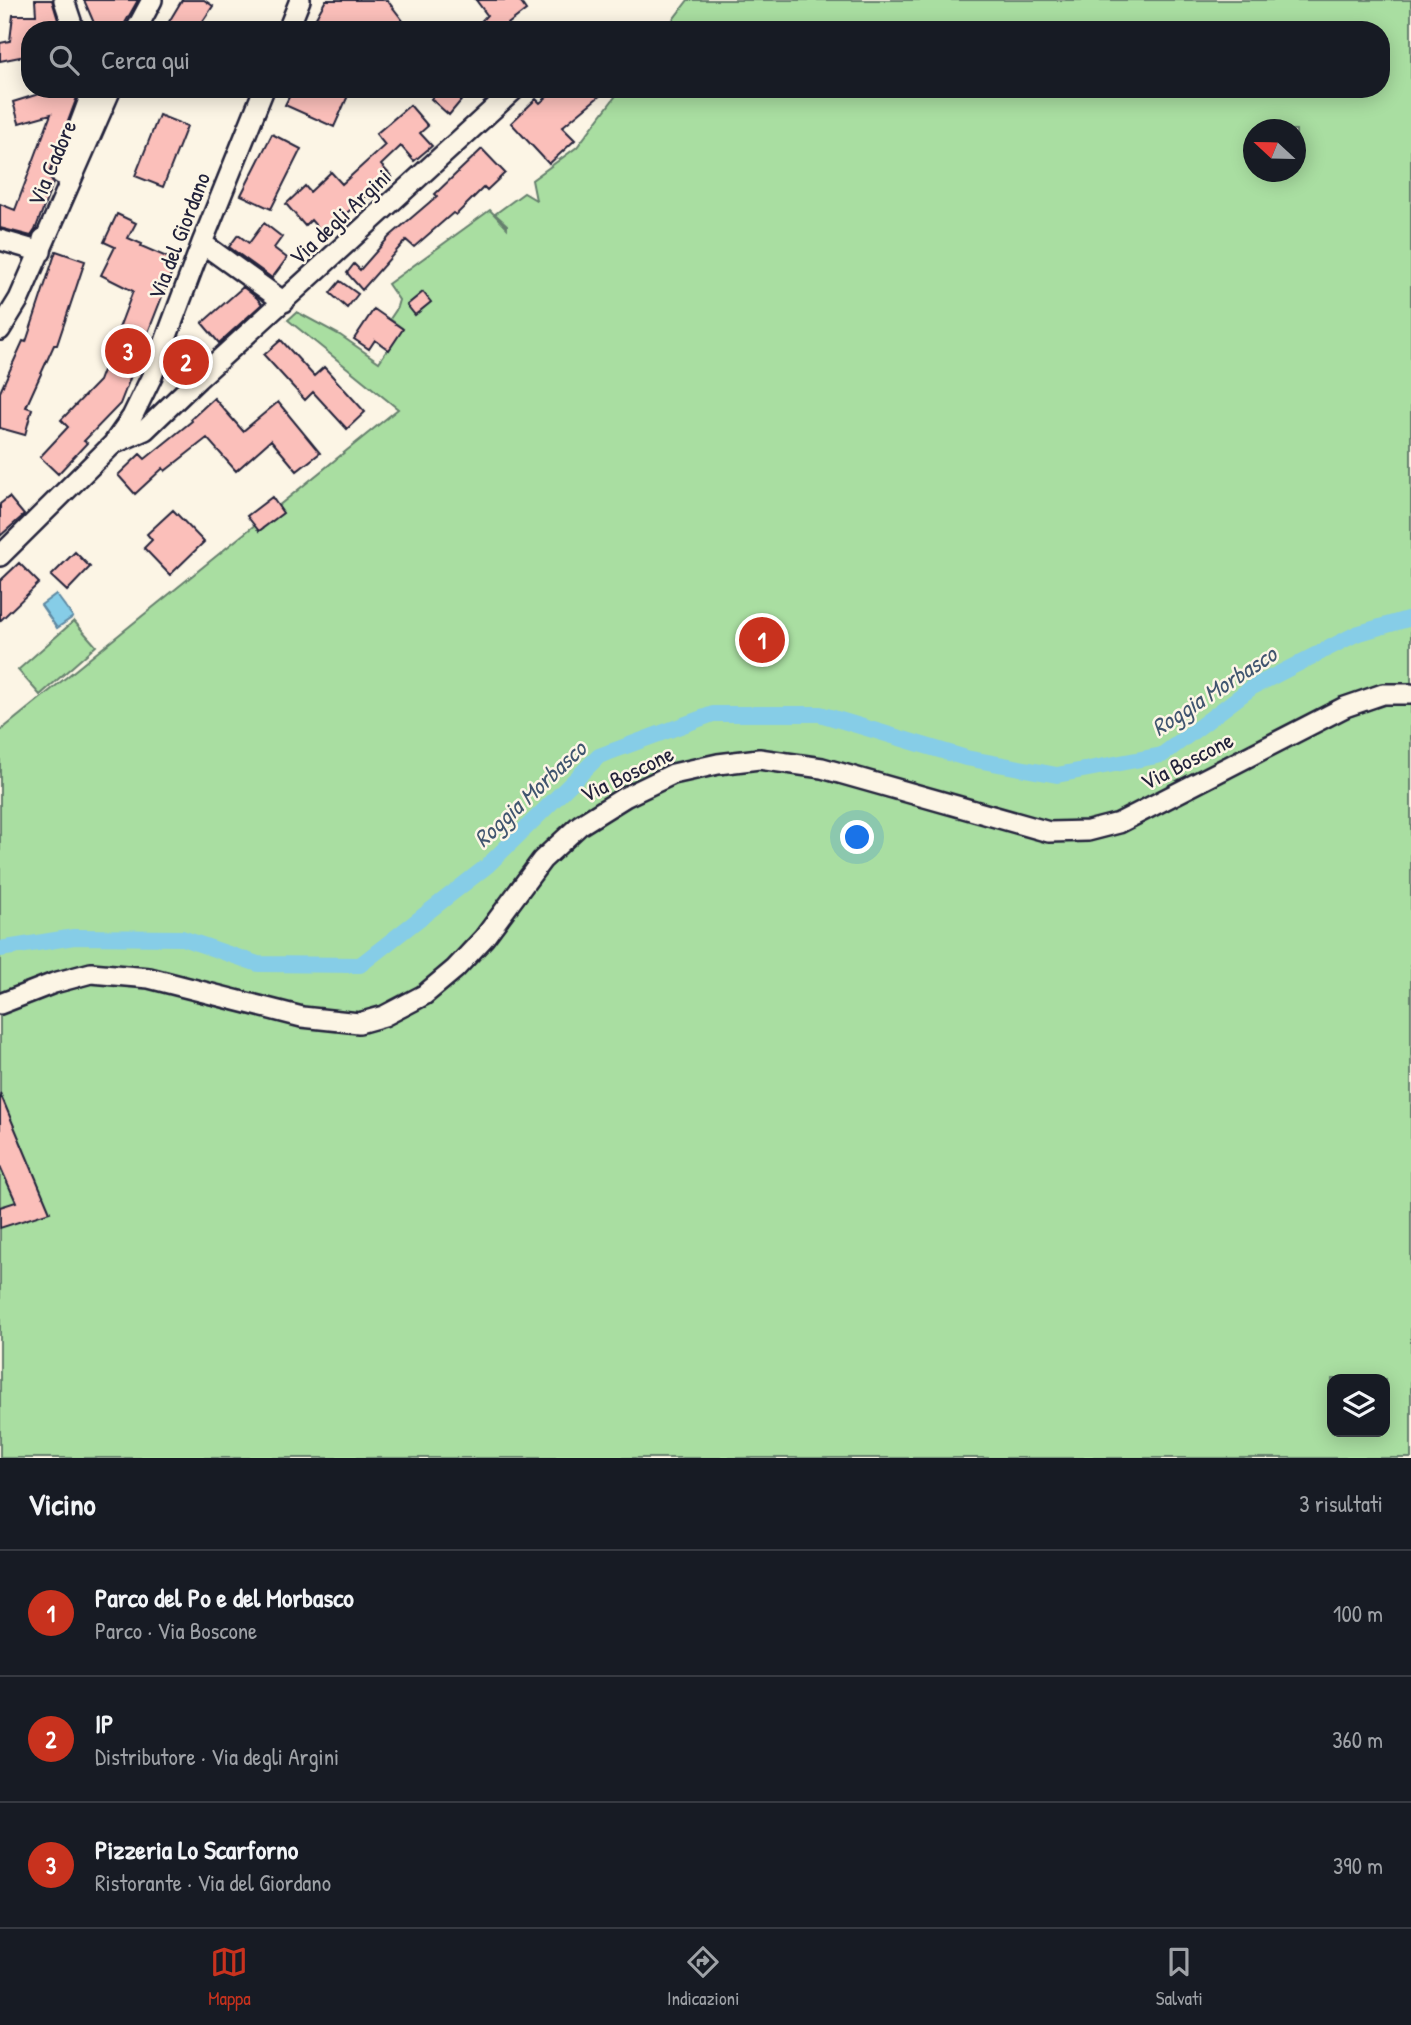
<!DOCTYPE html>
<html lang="it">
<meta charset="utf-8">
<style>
body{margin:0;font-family:"Patrick Hand",sans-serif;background:#242831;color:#f1f3f6}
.controls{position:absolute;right:21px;bottom:21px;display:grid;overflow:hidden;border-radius:14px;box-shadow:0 4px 18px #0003}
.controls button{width:63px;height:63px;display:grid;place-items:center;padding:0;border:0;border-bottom:2px solid #363941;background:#171b24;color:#f1f3f6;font:35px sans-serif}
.compass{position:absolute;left:1243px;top:119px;width:63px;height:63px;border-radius:50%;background:#171b24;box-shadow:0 4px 18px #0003;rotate:292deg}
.you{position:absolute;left:858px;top:838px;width:24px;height:24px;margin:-18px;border:5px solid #fff;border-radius:50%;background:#1a73e8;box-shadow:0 0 0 10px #1a73e833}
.badge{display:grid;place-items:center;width:46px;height:46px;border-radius:50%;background:#c8321e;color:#fff;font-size:23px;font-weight:700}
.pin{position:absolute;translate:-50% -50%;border:4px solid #fff;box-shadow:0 2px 7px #0006}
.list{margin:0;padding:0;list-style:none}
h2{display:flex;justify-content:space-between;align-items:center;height:91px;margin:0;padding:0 28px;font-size:30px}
h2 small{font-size:23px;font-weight:400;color:#9ea1a6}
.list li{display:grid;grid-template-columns:46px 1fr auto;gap:21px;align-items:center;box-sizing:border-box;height:126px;padding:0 28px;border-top:2px solid #363941}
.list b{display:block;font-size:26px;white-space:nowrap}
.list p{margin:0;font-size:23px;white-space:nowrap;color:#9ea1a6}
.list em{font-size:23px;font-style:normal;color:#9ea1a6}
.icon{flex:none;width:38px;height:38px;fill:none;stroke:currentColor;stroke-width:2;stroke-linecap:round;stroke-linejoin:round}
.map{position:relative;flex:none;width:1411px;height:1458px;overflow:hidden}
.search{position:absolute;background:#171b24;box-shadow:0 4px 18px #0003;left:21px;right:21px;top:21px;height:77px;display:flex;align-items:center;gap:18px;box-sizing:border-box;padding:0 24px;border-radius:28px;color:#9ea1a6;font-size:26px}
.sheet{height:469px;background:#171b24}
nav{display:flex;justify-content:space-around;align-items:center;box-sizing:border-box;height:98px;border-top:2px solid #363941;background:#171b24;font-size:19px;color:#9ea1a6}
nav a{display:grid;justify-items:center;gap:4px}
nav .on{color:#c8321e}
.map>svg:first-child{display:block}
</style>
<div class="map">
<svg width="1411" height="1458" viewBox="0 0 1411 1458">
<rect width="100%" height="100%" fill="#fcf5e5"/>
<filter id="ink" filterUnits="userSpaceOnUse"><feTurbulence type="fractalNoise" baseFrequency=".0143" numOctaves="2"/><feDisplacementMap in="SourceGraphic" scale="14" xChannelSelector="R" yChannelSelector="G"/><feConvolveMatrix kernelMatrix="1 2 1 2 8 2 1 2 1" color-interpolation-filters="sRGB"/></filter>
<g filter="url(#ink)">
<!-- green -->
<path fill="#a9dea1" stroke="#66806e" stroke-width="2" fill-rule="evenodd" d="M688,0H1411V1458H0V731L398,409L288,320L297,312L340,335L379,362L402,328L390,319L396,310L399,300L388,284L490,210L507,228V225L495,214L524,193L536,200L532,180L577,147L621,89H1381V30H665ZM1254,130H1296V172H1254ZM1332,1379H1385V1432H1332Z
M74,621L96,646L40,695L18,670Z"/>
<!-- water -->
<path fill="#86cde7" stroke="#5e89a2" stroke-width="2" d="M56,594L73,617L57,628L41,605Z"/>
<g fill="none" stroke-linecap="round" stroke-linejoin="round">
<!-- canal -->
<path stroke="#86cde7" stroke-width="16" d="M0,949L74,937L182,938L258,964L360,965L487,866L599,756L713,714H820L966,758L1057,775L1162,755L1251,688L1356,634L1411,618"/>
</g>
<!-- building -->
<path fill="#fbbfba" stroke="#22223b" stroke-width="2" d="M35,0H52L61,30H30V55L0,61V43L10,41L13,15H36Z
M84,0H138L121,30H97Z
M182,0H204L213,6L197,30H164Z
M326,0H387L410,30H309Z
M476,0H519L526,10L500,30H473L487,15Z
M55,89H80L50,170L49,177L53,183L35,230L31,236L0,228V204L15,210L51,114L19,123L13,102Z
M293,89H351L334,127L285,105Z
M439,89H455L464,97L449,115L431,99Z
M556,89H608L562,127L575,140L549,164L511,123L536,99L540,103Z
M410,105L428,126L420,133L432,146L414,161L401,146L381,165L392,177L370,198L367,195L323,234L311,220L305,226L286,204L305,186L310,192L331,172L342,184L385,145L376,134Z
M159,115L187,126L163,187L135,176Z
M272,134L301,149L271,209L241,195Z
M482,149L505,173L487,190L484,187L456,215L453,213L414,247L406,240L362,290L347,273L354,264L360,270L389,237L437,196L435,194Z
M117,214L136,223L128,238L142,244L141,246L176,261L120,404L84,441L87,443L58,474L40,457L68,427L61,420L99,381L133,291L101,275L115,247L104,242Z
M264,223L282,237L274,248L287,258L272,278L229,247L238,235L249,243Z
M56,251L85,261L57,345H54L26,407L32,409L25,435L0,428V392L23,341L26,342Z
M340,281L358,294L347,308L330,293Z
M243,287L257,298L262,304L219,343L202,323Z
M423,292L431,302L415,315L407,305Z
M374,309L403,329L389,350L375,340L369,349L354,339Z
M281,340L314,376L324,367L365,412L347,429L313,392L305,400L264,355Z
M185,347L197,352L188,371L176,365Z
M214,398L243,431L278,402L320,453L297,471L271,440L236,471L207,438L165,471L163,468L135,494L118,475L140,454L145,459L192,421L191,419Z
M9,497L24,515L0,536V504Z
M272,497L283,513L259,531L247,516Z
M173,510L204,542L170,575L144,548L152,540L147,534Z
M75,552L90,567L67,591L51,576Z
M19,563L39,583L0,621V581Z
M0,1093L50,1212L0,1228V1207L16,1202L0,1166Z"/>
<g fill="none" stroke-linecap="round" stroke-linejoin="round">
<defs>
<path id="minor" d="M64,0L74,30
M136,30L152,0
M288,30L300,0
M61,174L93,89
M0,240L41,252L43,239
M202,243L284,302
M0,330L19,299L111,89
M113,444L145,430L198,379L515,89
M0,556L113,444L132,417L152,376L202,243L264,89
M0,1004L54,983L91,973L149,978L302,1017L359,1023L384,1016L424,995L455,969L484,938L542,860L580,825L625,797L673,774L718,764L759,759L822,768L1049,832L1088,831L1119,823L1345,707L1383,694H1411"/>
</defs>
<!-- minor casing -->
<use href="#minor" stroke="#22223b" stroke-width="24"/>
<!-- minor -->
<use href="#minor" stroke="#fcf5e5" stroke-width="19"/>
</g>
</g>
<g text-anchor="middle" stroke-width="5" stroke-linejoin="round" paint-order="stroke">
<!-- street labels -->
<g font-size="23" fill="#22223b" stroke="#fcf5e5">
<text transform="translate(52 163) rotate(-67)" y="8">Via Cadore</text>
<text transform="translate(340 217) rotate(-43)" y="8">Via degli Argini</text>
<text transform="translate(179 236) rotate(-69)" y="8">Via del Giordano</text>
<text transform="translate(1187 761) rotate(-27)" y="8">Via Boscone</text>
<text transform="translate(627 774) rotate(-26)" y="8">Via Boscone</text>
</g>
<!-- water labels -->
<g font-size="24" font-style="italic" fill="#40556f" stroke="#fcf5e5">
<text transform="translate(1214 691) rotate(-33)" y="8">Roggia Morbasco</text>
<text transform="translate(530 794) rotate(-43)" y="8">Roggia Morbasco</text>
</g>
</g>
</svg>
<div class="controls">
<button><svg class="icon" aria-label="layers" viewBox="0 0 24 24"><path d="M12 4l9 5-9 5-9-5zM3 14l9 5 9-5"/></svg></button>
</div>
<svg class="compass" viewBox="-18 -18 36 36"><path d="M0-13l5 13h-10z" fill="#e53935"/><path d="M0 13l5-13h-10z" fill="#9ea1a6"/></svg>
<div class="you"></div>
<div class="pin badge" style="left:762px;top:640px">1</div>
<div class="pin badge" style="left:186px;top:362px">2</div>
<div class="pin badge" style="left:128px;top:351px">3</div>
<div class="search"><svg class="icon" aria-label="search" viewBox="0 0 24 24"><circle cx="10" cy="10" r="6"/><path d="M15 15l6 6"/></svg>Cerca qui</div>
</div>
<section class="sheet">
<h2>Vicino<small>3 risultati</small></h2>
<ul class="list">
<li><span class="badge">1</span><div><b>Parco del Po e del Morbasco</b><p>Parco · Via Boscone</p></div><em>100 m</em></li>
<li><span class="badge">2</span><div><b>IP</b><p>Distributore · Via degli Argini</p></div><em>360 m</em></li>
<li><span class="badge">3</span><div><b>Pizzeria Lo Scarforno</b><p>Ristorante · Via del Giordano</p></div><em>390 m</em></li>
</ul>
</section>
<nav>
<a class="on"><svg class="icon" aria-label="map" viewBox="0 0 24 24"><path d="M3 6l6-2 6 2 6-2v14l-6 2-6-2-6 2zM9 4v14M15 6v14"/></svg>Mappa</a>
<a><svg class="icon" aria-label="directions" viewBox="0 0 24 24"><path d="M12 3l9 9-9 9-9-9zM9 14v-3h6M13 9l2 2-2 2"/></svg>Indicazioni</a>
<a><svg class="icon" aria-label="saved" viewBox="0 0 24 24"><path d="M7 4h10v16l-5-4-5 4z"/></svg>Salvati</a>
</nav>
